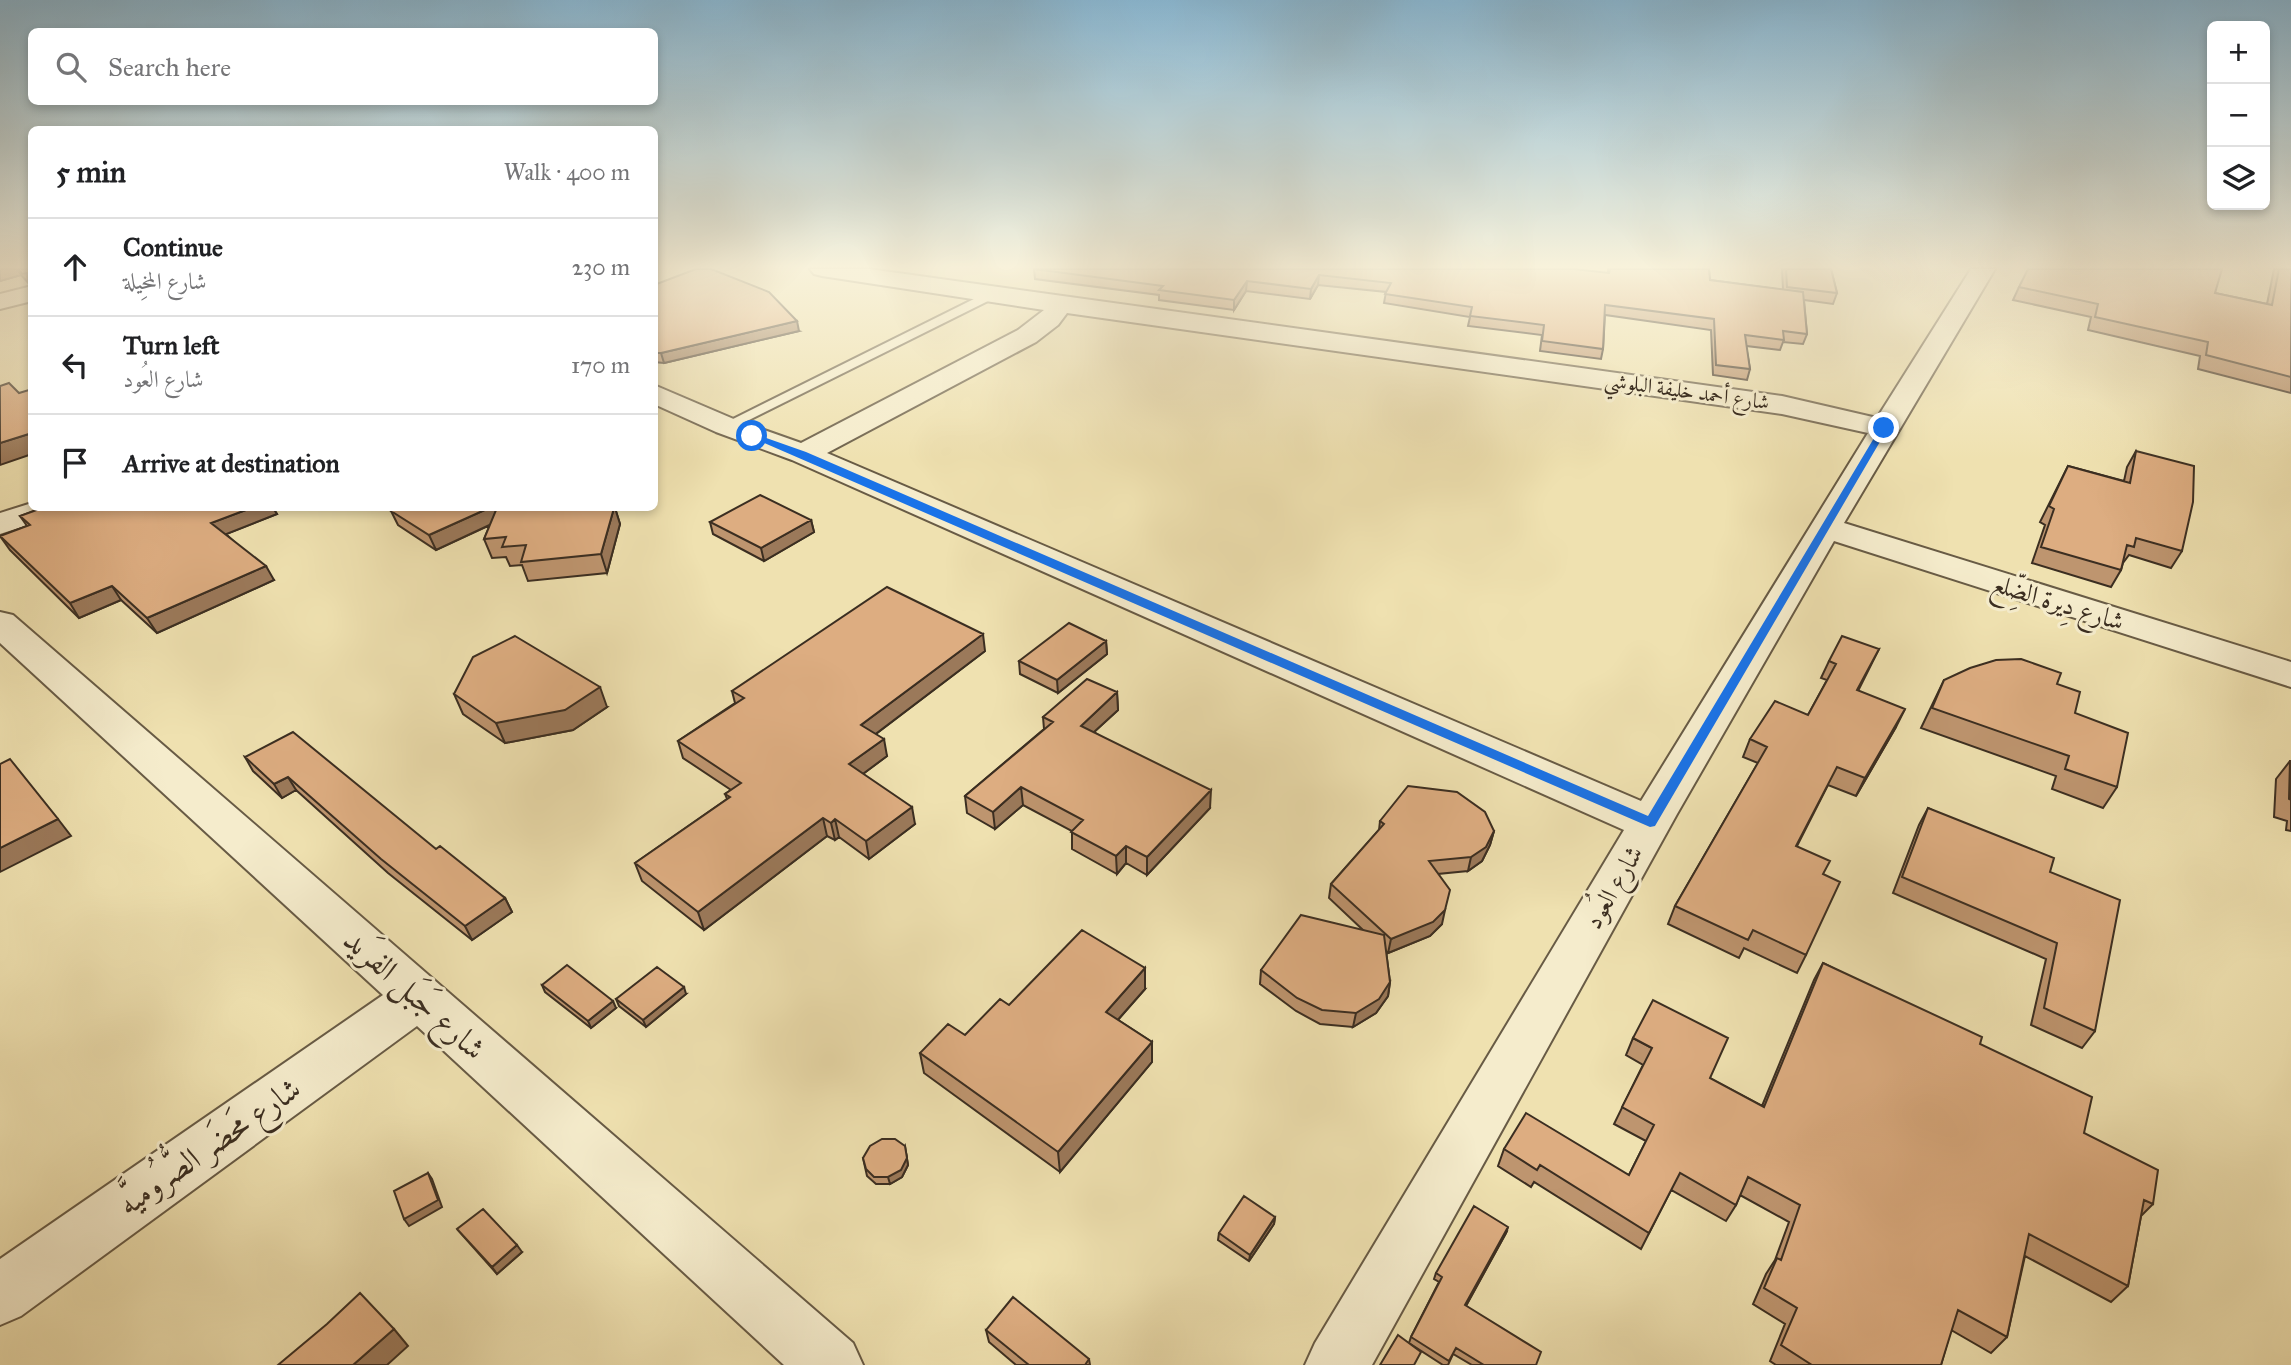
<!DOCTYPE html>
<meta charset="utf-8">
<style>
body{margin:0;font-family:"IM FELL Great Primer",Amiri,serif;background:#f2f2f2;color:#202124}
.controls{position:absolute;right:21px;top:21px;display:grid;overflow:hidden;border-radius:10px;box-shadow:0 4px 10px #0003}
.controls button{width:63px;height:63px;display:grid;place-items:center;padding:0;border:0;border-bottom:2px solid #e0e0e0;background:#fff;color:#202124;font:35px sans-serif}
.stop{position:absolute;width:21px;height:21px;margin:-16px;border:5px solid #1a73e8;border-radius:50%;background:#fff}
.stop.end{background:#1a73e8;border-color:#fff;box-shadow:0 2px 7px #0008}
.list{margin:0;padding:0;list-style:none}
h2{display:flex;justify-content:space-between;align-items:center;height:91px;margin:0;padding:0 28px;font-size:30px}
h2 small{font-size:23px;font-weight:400;color:#757577}
.list li{display:grid;grid-template-columns:46px 1fr auto;gap:21px;align-items:center;box-sizing:border-box;height:98px;padding:0 28px;border-top:2px solid #e0e0e0}
.list b{display:block;font-size:26px;white-space:nowrap}
.list p{margin:0;font-size:23px;white-space:nowrap;color:#757577}
.list em{font-size:23px;font-style:normal;color:#757577}
.icon{flex:none;width:38px;height:38px;fill:none;stroke:currentColor;stroke-width:2;stroke-linecap:round;stroke-linejoin:round}
.map{position:relative;flex:none;width:2291px;height:1365px;overflow:hidden}
.search{position:absolute;background:#fff;box-shadow:0 4px 10px #0003;left:28px;top:28px;width:630px;height:77px;display:flex;align-items:center;gap:18px;box-sizing:border-box;padding:0 24px;border-radius:10px;color:#757577;font-size:26px}
.panel{position:absolute;background:#fff;box-shadow:0 4px 10px #0003;left:28px;top:126px;width:630px;height:385px;border-radius:10px}
.map>svg:first-child{display:block}
</style>
<div class="map">
<svg width="2291" height="1365" viewBox="0 0 2291 1365">
<rect width="100%" height="100%" fill="#efe1b0"/>
<filter id="stains"><feTurbulence type="fractalNoise" baseFrequency=".00286" numOctaves="4"/><feColorMatrix values="0 0 0 0 .2 0 0 0 0 .09 0 0 0 0 .02 0 0 0 .5 -.17"/></filter>
<radialGradient id="worn" r=".72"><stop offset=".6" stop-color="#630" stop-opacity="0"/><stop offset="1" stop-color="#630" stop-opacity=".3"/></radialGradient>
<g fill="none" stroke-linecap="round" stroke-linejoin="round">
<defs>
<path id="lane" d="M992,290L998,294L996,297L731,429H721L719,426Z"/>
<path id="street" d="M810,269H869L1782,396L1877,418L1971,269H1995L1844,523L2291,662V687L1834,541L1677,814L1372,1365H1305L1315,1343L1624,830L792,460L716,432L654,404V385L736,420L801,443L1018,330L1044,310L822,276L814,274ZM1067,313L1782,414L1868,433L1641,801L827,453L1036,342L1058,325Z
M32,286V301L0,309V294Z
M32,503V508H63L58,515L0,534V513Z
M0,612L13,615L853,1343L863,1365H784L417,1026L21,1316L0,1325V1259L383,995L0,643Z"/>
</defs>
<!-- lane casing -->
<use href="#lane" stroke="#685b45" stroke-width="4"/>
<!-- street casing -->
<use href="#street" stroke="#685b45" stroke-width="4"/>
<!-- lane -->
<use href="#lane" fill="#f5eccc" fill-rule="evenodd"/>
<!-- street -->
<use href="#street" fill="#f5eccc" fill-rule="evenodd"/>
</g>
<!-- wall -->
<path fill="#be956f" stroke="#3b2e21" stroke-width="2" d="M0,269H32V287L21,275L0,281Z
M1034,269L1608,273V269H1709L1710,280L1783,290L1782,269H1831L1837,293L1833,304L1804,300L1807,334L1803,344L1783,342L1780,350L1746,346L1750,369L1747,380L1713,375L1711,330L1605,315L1603,349L1601,359L1540,351L1542,335L1468,326L1470,317L1384,303L1386,292L1318,285L1310,299L1246,291L1234,310L1159,300V295L1035,279Z
M2274,269H2291V393L2198,369L2200,356L2088,330L2091,317L2013,300L2019,287L2215,293L2267,304Z
M654,285L799,331L664,363L654,362Z
M2136,451L2182,551L2171,568L2129,555L2123,563L2121,570L2111,587L2032,563L2045,525L2040,522L2068,466L2124,481L2127,467Z
M42,508H273L277,514L226,534L274,580L157,633L121,600L79,618L10,550L0,536L27,526L20,516Z
M388,508H615L620,524L607,573L528,581L522,565L510,566L506,557L492,558L484,539L490,525L436,550L398,525L391,511L392,510Z
M811,520L814,532L764,561L713,534L710,522Z
M1106,641L1107,654L1058,693L1020,674L1019,661Z
M1879,649L1858,691L1896,727L1856,796L1828,785L1797,846L1823,874L1806,955L1797,973L1744,948L1739,958L1668,924L1675,906L1758,763L1743,757L1750,739L1808,715L1827,680L1821,678L1829,661Z
M985,651L876,734L887,756L863,774L915,824L869,859L839,837L835,840L827,836L704,930L642,881L635,863L727,799L725,794L731,790L683,758L678,741L735,703L732,691Z
M1944,680L2057,684L2075,713L2117,787L2103,808L2052,789L2056,776L1921,728Z
M1117,692L1118,710L1094,732L1210,808L1147,875L1126,863L1117,874L1072,849V831L1023,805L995,829L967,813L965,796L1044,729L1043,717Z
M454,694L607,707L573,730L505,743L463,714Z
M245,757L436,849L505,898L512,912L472,940L388,873L296,790L282,798L253,771Z
M2290,761H2291V831L2286,830L2287,821L2274,817L2276,779Z
M1928,808L2050,872L2095,1031L2082,1048L2031,1025L2046,959L1893,893L1919,825Z
M1380,821L1494,831L1490,845L1482,861L1468,871L1438,874L1442,924L1430,936L1388,953L1386,951L1390,982L1388,996L1376,1013L1353,1027L1320,1024L1296,1011L1260,984L1261,970L1364,931L1329,898L1331,884L1379,830Z
M1823,963L1980,1044L2084,1133L2153,1204L2141,1216L2128,1286L2111,1302L2025,1256L2007,1337L1991,1353L1951,1330L1941,1365H1776L1770,1361L1785,1324L1753,1304L1766,1274L1775,1260L1789,1222L1740,1195L1736,1205L1726,1221L1671,1190L1641,1249L1534,1182L1531,1187L1498,1166L1504,1149L1629,1175L1646,1141L1614,1124L1643,1065L1626,1055L1633,1038L1762,1106L1814,980Z
M542,985L616,1008L591,1028L545,992Z
M1145,989L1118,1020L1152,1042V1062L1060,1172L924,1073L920,1053L965,1035L1009,1005Z
M686,994L646,1027L619,1006L616,999Z
M906,1153L908,1165L902,1177L890,1184H876L867,1176L863,1158Z
M1275,1217L1274,1224L1249,1261L1218,1240L1219,1233Z
M457,1229L522,1252L497,1274Z
M1506,1233L1466,1306L1536,1365H1472L1453,1354L1448,1365H1443L1409,1343L1411,1337L1439,1282L1434,1279L1436,1273Z
M986,1330L1089,1359L1090,1365H1016L989,1342Z"/>
<!-- shaded-wall -->
<path fill="#9b795a" stroke="#3b2e21" stroke-width="2" d="M0,269H17L21,275L0,281Z
M1319,275L1318,285L1310,299L1311,289Z
M1247,281L1246,291L1234,310V300Z
M797,321L799,331L664,363L661,353Z
M32,433V454L0,465V443Z
M251,508H273L277,514L219,537L211,523Z
M489,508H526L436,550L429,535Z
M614,508H615L620,524L607,573L601,554Z
M811,520L814,532L764,561L761,548Z
M266,566L274,580L157,633L147,618Z
M112,586L121,600L79,618L70,603Z
M983,634L985,651L865,742L861,725Z
M1106,641L1107,654L1058,693L1057,680Z
M600,687L607,707L573,730L505,743L496,723Z
M1117,692L1118,710L1082,743L1081,726Z
M1905,709L1896,727L1856,796L1865,778Z
M884,739L887,756L852,782L849,764Z
M288,777L296,790L282,798L274,784Z
M1021,787L1023,805L995,829L993,812Z
M1211,790L1210,808L1147,875V857Z
M912,807L915,824L869,859L866,841Z
M823,818L827,836L704,930L698,912Z
M58,819L71,836L0,872V848Z
M835,819L839,837L835,840L831,823Z
M1494,831L1490,845L1482,861L1468,871L1471,857Z
M1126,846V863L1117,874L1116,856Z
M505,898L512,912L472,940L465,926Z
M1445,910L1442,924L1430,936L1388,953L1391,939Z
M1145,968V989L1107,1032L1106,1012Z
M1390,982L1388,996L1376,1013L1353,1027L1356,1013Z
M684,987L686,994L646,1027L643,1020Z
M613,1001L616,1008L591,1028L588,1021Z
M1152,1042V1062L1060,1172L1058,1152Z
M905,1146L908,1165L902,1177L890,1184L888,1177Z
M428,1173L432,1179L442,1207L409,1226L404,1219Z
M1275,1217L1274,1224L1249,1261L1250,1255Z
M1508,1227L1506,1233L1463,1311L1465,1305Z
M517,1245L522,1252L497,1274L492,1267Z
M394,1329L408,1346L387,1365H353Z"/>
<!-- building -->
<path fill="#ddad81" stroke="#3b2e21" stroke-width="2" d="M18,269H32V285L28,281L27,273L22,274Z
M696,269H711L769,292L797,321L661,353H654V285Z
M1034,269H1574L1609,273L1610,269H1709L1710,280L1803,292L1807,334L1783,331L1784,340L1745,335L1750,369L1716,365L1714,319L1605,305L1603,349L1542,341L1544,325L1470,316L1472,307L1385,294L1391,283L1319,275L1311,289L1247,281L1234,300L1159,290L1163,286Z
M1786,269H1831L1837,293L1787,287Z
M2028,269H2222L2215,293L2272,305L2279,269H2291V377L2206,355L2208,342L2095,317L2098,304L2019,287Z
M9,383L19,393L32,389V433L0,443V386Z
M2136,451L2194,466L2193,502L2182,551L2136,538L2134,547L2127,545L2121,570L2041,547L2054,509L2049,506L2068,466L2130,483Z
M760,495L811,520L761,548L710,522Z
M42,508H251L211,523L266,566L147,618L112,586L70,603L0,536L30,525L20,516Z
M399,508H489L429,535L391,511Z
M522,508H614L601,554L521,562L526,545L502,547L506,537L484,539L496,510Z
M887,587L983,634L861,725L884,739L849,764L912,807L866,841L835,819L831,823L823,818L698,912L635,863L730,797L725,794L741,783L678,741L744,698L732,691Z
M1069,623L1106,641L1057,680L1019,661Z
M515,636L600,687L565,710L496,723L454,694L473,657Z
M1842,636L1879,649L1857,690L1905,709L1865,778L1837,767L1796,846L1830,861L1823,874L1840,882L1806,955L1753,930L1748,940L1675,906L1767,747L1750,739L1775,701L1808,715L1836,664L1829,661Z
M2021,659L2061,673L2057,684L2080,692L2075,713L2128,733L2117,787L2065,769L2069,756L1932,708L1944,680L1970,668L1996,660Z
M1087,679L1117,692L1081,726L1211,790L1147,857L1126,846L1116,856L1071,832L1083,820L1021,787L993,812L965,796L1053,722L1043,717Z
M293,732L436,849L440,846L505,898L465,926L381,859L288,777L274,784L245,757Z
M10,759L58,819L0,848V764Z
M2290,761H2291V800L2289,799Z
M1408,786L1457,792L1485,812L1494,831L1486,847L1471,857L1429,861L1450,890L1445,910L1433,922L1391,939L1331,884L1384,824L1380,821Z
M1928,808L2054,858L2050,872L2120,900L2095,1031L2044,1008L2057,943L1902,877Z
M1301,915L1384,935L1390,982L1379,999L1356,1013L1322,1010L1297,998L1261,970Z
M1082,930L1145,968L1106,1012L1152,1042L1058,1152L920,1053L948,1024L965,1035L1000,999L1009,1005Z
M1823,963L1982,1037L1980,1044L2092,1097L2084,1133L2158,1170L2153,1204L2144,1200L2128,1286L2029,1234L2007,1337L1958,1310L1941,1365H1812L1781,1345L1797,1308L1764,1288L1777,1258L1781,1260L1800,1205L1748,1177L1736,1205L1680,1173L1649,1233L1540,1165L1537,1170L1504,1149L1526,1113L1629,1175L1654,1125L1622,1107L1652,1048L1633,1038L1653,1000L1728,1038L1710,1078L1764,1107Z
M567,965L613,1001L588,1021L542,985Z
M657,967L684,987L643,1020L616,999Z
M882,1139H895L905,1146L907,1158L901,1170L888,1177H874L866,1169L863,1158L870,1146Z
M428,1173L438,1200L404,1219L394,1191Z
M1244,1196L1275,1217L1250,1255L1219,1233Z
M1474,1206L1508,1227L1465,1305L1541,1352L1536,1365H1484L1456,1348L1449,1361L1411,1337L1442,1277L1436,1273Z
M483,1209L517,1245L492,1267L457,1229Z
M360,1293L394,1329L353,1365H278L327,1324Z
M1013,1297L1089,1359L1085,1365H1029L986,1330Z
M1398,1335L1421,1352L1414,1365H1380Z"/>
<!-- sky -->
<linearGradient id="sky" x2="0" y2="1"><stop stop-color="#89b7d2"/><stop offset="0.58" stop-color="#f8f2db"/><stop offset="1" stop-color="#f8f2db" stop-opacity="0"/></linearGradient>
<rect width="2291" height="460" fill="url(#sky)"/>
<!-- route -->
<path fill="#1a73e8" d="M1884,425L1888,428L1655,826L1650,827L748,436L755,434L806,452L1648,816L1880,428Z"/>
<g text-anchor="middle" stroke-width="6" stroke-linejoin="round" paint-order="stroke">
<!-- far-street labels -->
<g font-size="21" fill="#3b2e21" stroke="#f5eccc">
<text transform="translate(1687 391) rotate(8)" y="7">شارع أحمد خليفة البلوشي</text>
</g>
<!-- street labels -->
<g font-size="26" fill="#3b2e21" stroke="#f5eccc">
<text transform="translate(2058 602) rotate(17)" y="9">شارع دِيرة الضِّلع</text>
<text transform="translate(1613 887) rotate(-60)" y="9">شارع العُود</text>
</g>
<!-- near-street labels -->
<g font-size="32" fill="#3b2e21" stroke="#f5eccc">
<text transform="translate(415 994) rotate(42)" y="11">شارع جَبَل الفرَيد</text>
<text transform="translate(209 1146) rotate(-35)" y="11">شارع مَحضَر الصُّرُوميَّه</text>
</g>
</g>
<rect width="100%" height="100%" filter="url(#stains)"/>
<rect width="100%" height="100%" fill="url(#worn)"/>
</svg>
<div class="controls">
<button>+</button>
<button>−</button>
<button><svg class="icon" aria-label="layers" viewBox="0 0 24 24"><path d="M12 4l9 5-9 5-9-5zM3 14l9 5 9-5"/></svg></button>
</div>
<div class="stop" style="left:752px;top:436px"></div>
<div class="stop end" style="left:1884px;top:428px"></div>
<div class="search"><svg class="icon" aria-label="search" viewBox="0 0 24 24"><circle cx="10" cy="10" r="6"/><path d="M15 15l6 6"/></svg>Search here</div>
<section class="panel">
<h2>5 min<small>Walk · 400 m</small></h2>
<ul class="list">
<li><svg class="icon" aria-label="ahead" viewBox="0 0 24 24"><path d="M12 20V5M6 11l6-6 6 6"/></svg><div><b>Continue</b><p>شارع المخِيلة</p></div><em>230 m</em></li>
<li><svg class="icon" aria-label="left" viewBox="0 0 24 24"><path d="M17 20v-9H6M10 6l-5 5 5 5"/></svg><div><b>Turn left</b><p>شارع العُود</p></div><em>170 m</em></li>
<li><svg class="icon" aria-label="arrive" viewBox="0 0 24 24"><path d="M6 21V4h12l-3 4 3 4H6"/></svg><div><b>Arrive at destination</b></div></li>
</ul>
</section>
</div>
